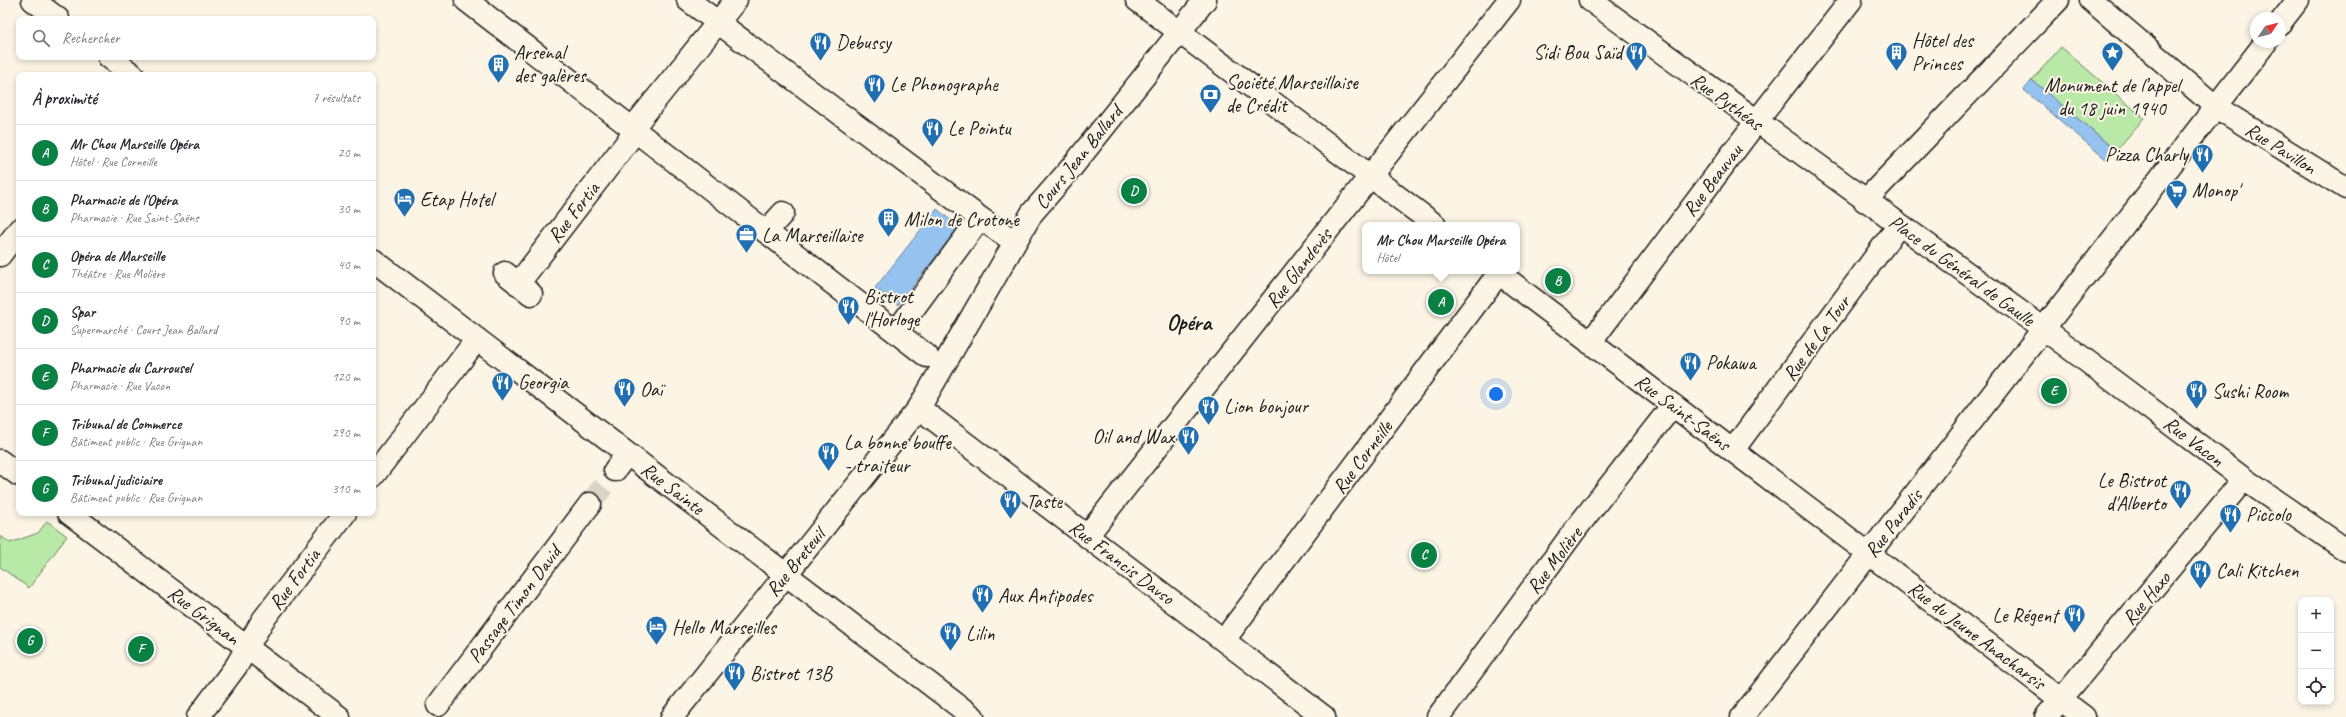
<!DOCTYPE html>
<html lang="fr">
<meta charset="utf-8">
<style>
body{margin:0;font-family:Caveat,sans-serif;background:#f7f7f7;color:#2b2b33}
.controls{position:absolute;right:12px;bottom:12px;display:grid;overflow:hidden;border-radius:8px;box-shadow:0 2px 6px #0003}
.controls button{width:36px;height:36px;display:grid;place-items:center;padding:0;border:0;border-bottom:1px solid #e1e1e2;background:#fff;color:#2b2b33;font:20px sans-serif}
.compass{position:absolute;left:2250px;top:12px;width:36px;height:36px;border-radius:50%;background:#fff;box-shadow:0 2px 6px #0003;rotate:55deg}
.you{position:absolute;left:1496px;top:394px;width:14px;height:14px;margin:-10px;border:3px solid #fff;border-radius:50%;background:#1a73e8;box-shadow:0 0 0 6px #1a73e833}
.badge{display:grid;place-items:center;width:26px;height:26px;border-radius:50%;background:#0b8043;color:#fff;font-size:13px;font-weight:700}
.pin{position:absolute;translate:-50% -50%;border:2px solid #fff;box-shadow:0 1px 4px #0006}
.popup{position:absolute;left:1362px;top:222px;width:158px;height:52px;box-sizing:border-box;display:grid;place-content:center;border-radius:8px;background:#fff;filter:drop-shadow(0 1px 3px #0005);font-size:13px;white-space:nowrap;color:#7c7c81}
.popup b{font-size:15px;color:#2b2b33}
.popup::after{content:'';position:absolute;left:50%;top:100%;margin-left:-8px;border:8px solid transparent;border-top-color:#fff}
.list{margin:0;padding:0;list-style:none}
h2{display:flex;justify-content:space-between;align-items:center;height:52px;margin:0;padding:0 16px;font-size:17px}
h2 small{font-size:13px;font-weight:400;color:#7c7c81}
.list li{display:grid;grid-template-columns:26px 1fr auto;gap:12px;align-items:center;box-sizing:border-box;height:56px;padding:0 16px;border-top:1px solid #e1e1e2}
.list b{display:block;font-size:15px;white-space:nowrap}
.list p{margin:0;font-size:13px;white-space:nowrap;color:#7c7c81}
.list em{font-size:13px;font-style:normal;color:#7c7c81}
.icon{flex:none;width:22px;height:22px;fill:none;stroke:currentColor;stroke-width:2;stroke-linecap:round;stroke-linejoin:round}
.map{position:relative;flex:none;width:2346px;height:717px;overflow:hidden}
.search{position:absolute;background:#fff;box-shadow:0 2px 6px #0003;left:16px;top:16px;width:360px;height:44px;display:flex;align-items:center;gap:10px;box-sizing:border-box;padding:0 14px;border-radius:8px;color:#7c7c81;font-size:15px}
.panel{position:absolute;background:#fff;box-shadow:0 2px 6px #0003;left:16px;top:72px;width:360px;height:444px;border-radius:8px}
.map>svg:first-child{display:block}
</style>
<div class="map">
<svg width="2346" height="717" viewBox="0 0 2346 717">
<rect width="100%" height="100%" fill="#fcf5e5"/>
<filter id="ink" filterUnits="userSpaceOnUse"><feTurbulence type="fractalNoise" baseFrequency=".025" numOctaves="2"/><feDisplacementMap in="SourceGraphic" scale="8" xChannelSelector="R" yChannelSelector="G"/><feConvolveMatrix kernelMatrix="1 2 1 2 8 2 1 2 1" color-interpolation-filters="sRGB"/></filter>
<g filter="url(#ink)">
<!-- green -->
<path fill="#b9e9a7" stroke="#6a8262" d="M2061,47L2144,118L2116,151L2032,80Z
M47,521L67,536L29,588L0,567V538L1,536L10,543L38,533Z"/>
<!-- water -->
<path fill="#95c2ef" stroke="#65809b" d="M2032,80L2116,151L2108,161L2024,90Z
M937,209L959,227L898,305L875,288Z"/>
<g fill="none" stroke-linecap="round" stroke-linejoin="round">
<!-- minor-tunnel -->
<path stroke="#dad4c7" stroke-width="22" stroke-dasharray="22 11" stroke-linecap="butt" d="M590,504L615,470"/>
<defs>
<path id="minor" d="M33,0L58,19
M466,0L927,356
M688,0L980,218L896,332
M1137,0L1435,225
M1590,0L2044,329L2244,479L2346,550
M2091,0L2216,107L2346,188
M2280,23L2298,0
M109,57L133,75
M632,129L736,0
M1865,201L2058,0
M980,218L1015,242
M766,232L783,213
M0,255L19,230
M373,260L973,717
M1496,271L2084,717
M505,273L531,294
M518,284L628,141
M1590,343L1756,122L1851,0
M919,408L1324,717
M1733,450L1899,225
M0,461L19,475
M615,470L627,454
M373,476L477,339
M69,513L339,717
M1087,536L1509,0
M1224,640L1499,273
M438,705L590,504
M198,717L237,665L263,620L345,513
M672,717L919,408L1032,213L1072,167L1205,0
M1438,717L1575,530L1673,405
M1742,717L2266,42
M2046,717L2244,479"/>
</defs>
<!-- minor casing -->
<use href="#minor" stroke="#1c1c1c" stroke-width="25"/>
<!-- minor -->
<use href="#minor" stroke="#fcf5e5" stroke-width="22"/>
</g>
</g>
<!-- icons -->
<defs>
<symbol id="restaurant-pin" viewBox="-11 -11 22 30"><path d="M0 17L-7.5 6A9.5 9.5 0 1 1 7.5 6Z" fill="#1f6fb2" stroke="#fcf5e5"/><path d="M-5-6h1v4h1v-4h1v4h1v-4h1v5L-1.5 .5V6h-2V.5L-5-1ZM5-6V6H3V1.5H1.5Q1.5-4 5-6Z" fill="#fff"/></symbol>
<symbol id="building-pin" viewBox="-11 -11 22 30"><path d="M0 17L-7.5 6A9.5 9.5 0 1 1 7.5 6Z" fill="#1f6fb2" stroke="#fcf5e5"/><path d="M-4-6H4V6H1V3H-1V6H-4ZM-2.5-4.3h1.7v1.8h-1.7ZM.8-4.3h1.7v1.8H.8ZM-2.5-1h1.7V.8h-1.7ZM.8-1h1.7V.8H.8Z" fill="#fff"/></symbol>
<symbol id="sight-pin" viewBox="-11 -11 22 30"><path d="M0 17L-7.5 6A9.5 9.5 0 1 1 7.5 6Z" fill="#1f6fb2" stroke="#fcf5e5"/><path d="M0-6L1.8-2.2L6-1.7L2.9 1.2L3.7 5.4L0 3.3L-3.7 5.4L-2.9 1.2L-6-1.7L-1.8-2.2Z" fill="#fff"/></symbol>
<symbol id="bank-pin" viewBox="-11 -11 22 30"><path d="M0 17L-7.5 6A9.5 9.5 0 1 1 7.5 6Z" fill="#1f6fb2" stroke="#fcf5e5"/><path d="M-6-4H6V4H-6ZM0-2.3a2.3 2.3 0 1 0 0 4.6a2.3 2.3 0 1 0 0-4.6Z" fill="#fff"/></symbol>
<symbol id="supermarket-pin" viewBox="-11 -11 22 30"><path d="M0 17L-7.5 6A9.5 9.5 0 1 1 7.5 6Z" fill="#1f6fb2" stroke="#fcf5e5"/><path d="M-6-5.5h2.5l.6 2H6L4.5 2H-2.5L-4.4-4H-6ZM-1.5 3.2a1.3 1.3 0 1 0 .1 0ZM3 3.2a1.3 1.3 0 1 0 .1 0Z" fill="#fff"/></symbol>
<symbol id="hotel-pin" viewBox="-11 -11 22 30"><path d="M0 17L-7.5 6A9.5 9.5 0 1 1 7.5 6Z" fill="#1f6fb2" stroke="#fcf5e5"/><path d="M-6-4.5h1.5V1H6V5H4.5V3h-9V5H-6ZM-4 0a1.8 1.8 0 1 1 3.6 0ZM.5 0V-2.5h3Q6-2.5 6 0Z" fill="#fff"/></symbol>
<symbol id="office-pin" viewBox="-11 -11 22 30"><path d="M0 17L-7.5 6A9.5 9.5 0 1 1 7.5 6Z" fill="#1f6fb2" stroke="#fcf5e5"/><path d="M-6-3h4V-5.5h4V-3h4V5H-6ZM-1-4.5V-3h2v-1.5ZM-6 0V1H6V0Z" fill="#fff"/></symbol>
</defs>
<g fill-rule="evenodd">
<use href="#restaurant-pin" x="808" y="30" width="25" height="34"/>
<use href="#restaurant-pin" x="1624" y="40" width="25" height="34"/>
<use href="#building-pin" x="1884" y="40" width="25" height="34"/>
<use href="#sight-pin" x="2100" y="40" width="25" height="34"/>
<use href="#building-pin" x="486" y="52" width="25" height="34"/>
<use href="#restaurant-pin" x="862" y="72" width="25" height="34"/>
<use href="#bank-pin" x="1198" y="82" width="25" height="34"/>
<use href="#restaurant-pin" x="920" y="116" width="25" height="34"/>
<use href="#restaurant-pin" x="2190" y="142" width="25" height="34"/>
<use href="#supermarket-pin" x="2164" y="178" width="25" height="34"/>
<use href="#hotel-pin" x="392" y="186" width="25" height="34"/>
<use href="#building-pin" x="876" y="206" width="25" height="34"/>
<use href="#office-pin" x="734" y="222" width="25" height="34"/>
<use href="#restaurant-pin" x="836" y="294" width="25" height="34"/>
<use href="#restaurant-pin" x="1678" y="350" width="25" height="34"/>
<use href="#restaurant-pin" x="490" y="370" width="25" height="34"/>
<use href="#restaurant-pin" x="612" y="376" width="25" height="34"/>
<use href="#restaurant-pin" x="2184" y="378" width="25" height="34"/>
<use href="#restaurant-pin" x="1196" y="394" width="25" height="34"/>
<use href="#restaurant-pin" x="1176" y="424" width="25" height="34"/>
<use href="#restaurant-pin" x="816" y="440" width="25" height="34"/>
<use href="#restaurant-pin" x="2168" y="478" width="25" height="34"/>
<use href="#restaurant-pin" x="998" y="488" width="25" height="34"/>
<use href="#restaurant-pin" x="2218" y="502" width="25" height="34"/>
<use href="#restaurant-pin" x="2188" y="558" width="25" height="34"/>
<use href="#restaurant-pin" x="970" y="582" width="25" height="34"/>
<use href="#restaurant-pin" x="2062" y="602" width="25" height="34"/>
<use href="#hotel-pin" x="644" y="614" width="25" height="34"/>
<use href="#restaurant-pin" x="938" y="620" width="25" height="34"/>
<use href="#restaurant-pin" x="722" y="660" width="25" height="34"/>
</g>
<g text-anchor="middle" stroke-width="4" stroke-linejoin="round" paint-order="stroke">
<!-- poi labels -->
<g font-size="20" fill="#1c1c1c" stroke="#fcf5e5" text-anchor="start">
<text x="1912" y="47">Hôtel des<tspan x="1912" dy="23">Princes</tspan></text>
<text x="836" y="49">Debussy</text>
<text x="514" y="59">Arsenal<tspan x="514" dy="23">des galères</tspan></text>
<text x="1622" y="59" text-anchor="end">Sidi Bou Saïd</text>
<text x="1226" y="89">Société Marseillaise<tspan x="1226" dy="23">de Crédit</tspan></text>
<text x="890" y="91">Le Phonographe</text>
<text x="2112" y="92" text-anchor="middle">Monument de l’appel<tspan x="2112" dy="23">du 18 juin 1940</tspan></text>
<text x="948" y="135">Le Pointu</text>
<text x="2188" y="161" text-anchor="end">Pizza Charly</text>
<text x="2192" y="197">Monop'</text>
<text x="420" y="206">Etap Hotel</text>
<text x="904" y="226">Milon de Crotone</text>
<text x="762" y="242">La Marseillaise</text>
<text x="864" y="303">Bistrot<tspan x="864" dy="23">l'Horloge</tspan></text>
<text x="1706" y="369">Pokawa</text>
<text x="518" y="389">Georgia</text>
<text x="640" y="396">Oaï</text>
<text x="2212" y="398">Sushi Room</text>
<text x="1224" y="413">Lion bonjour</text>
<text x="1174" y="443" text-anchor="end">Oil and Wax</text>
<text x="844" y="449">La bonne bouffe<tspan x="844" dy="23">- traiteur</tspan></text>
<text x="2166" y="487" text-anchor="end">Le Bistrot<tspan x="2166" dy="23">d'Alberto</tspan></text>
<text x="1026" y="508">Taste</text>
<text x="2246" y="521">Piccolo</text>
<text x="2216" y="577">Cali Kitchen</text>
<text x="998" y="602">Aux Antipodes</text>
<text x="2058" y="622" text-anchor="end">Le Régent</text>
<text x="672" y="634">Hello Marseilles</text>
<text x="966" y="640">Lilin</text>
<text x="750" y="680">Bistrot 13B</text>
</g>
<!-- street labels -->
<g font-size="20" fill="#1c1c1c" stroke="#fcf5e5">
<text transform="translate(1727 101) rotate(36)" y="7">Rue Pythéas</text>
<text transform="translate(2281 148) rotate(32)" y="7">Rue Pavillon</text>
<text transform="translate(1078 157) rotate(-51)" y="7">Cours Jean Ballard</text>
<text transform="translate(1712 180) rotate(-53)" y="7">Rue Beauvau</text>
<text transform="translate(573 212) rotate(-52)" y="7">Rue Fortia</text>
<text transform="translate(1298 268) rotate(-52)" y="7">Rue Glandevès</text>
<text transform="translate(1962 270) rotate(36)" y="7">Place du Général de Gaulle</text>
<text transform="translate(1816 338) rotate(-54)" y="7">Rue de La Tour</text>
<text transform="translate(1683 412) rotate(37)" y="7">Rue Saint-Saëns</text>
<text transform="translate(2194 441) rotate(37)" y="7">Rue Vacon</text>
<text transform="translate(1362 457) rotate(-53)" y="7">Rue Corneille</text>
<text transform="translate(673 488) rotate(37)" y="7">Rue Sainte</text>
<text transform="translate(1893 523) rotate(-52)" y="7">Rue Paradis</text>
<text transform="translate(1554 560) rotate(-53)" y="7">Rue Molière</text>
<text transform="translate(795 562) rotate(-51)" y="7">Rue Breteuil</text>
<text transform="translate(1122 562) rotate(37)" y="7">Rue Francis Davso</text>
<text transform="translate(294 579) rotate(-53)" y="7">Rue Fortia</text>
<text transform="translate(2146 598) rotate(-50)" y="7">Rue Haxo</text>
<text transform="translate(514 604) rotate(-53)" y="7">Passage Timon David</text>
<text transform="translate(204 615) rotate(37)" y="7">Rue Grignan</text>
<text transform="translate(1977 635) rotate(37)" y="7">Rue du Jeune Anacharsis</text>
</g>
<!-- quarter labels -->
<g font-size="22" font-weight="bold" fill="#1c1c1c" stroke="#fcf5e5">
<text x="1189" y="330">Opéra</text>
</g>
</g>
</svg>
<div class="controls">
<button>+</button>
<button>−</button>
<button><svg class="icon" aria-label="locate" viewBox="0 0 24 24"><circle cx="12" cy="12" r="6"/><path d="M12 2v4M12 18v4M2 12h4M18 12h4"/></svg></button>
</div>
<svg class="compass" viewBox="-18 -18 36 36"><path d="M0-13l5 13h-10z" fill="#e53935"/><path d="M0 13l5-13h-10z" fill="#7c7c81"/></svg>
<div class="you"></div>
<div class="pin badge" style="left:1441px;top:302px">A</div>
<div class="popup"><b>Mr Chou Marseille Opéra</b>Hôtel</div>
<div class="pin badge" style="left:1558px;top:281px">B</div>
<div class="pin badge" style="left:1424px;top:555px">C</div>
<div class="pin badge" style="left:1134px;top:191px">D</div>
<div class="pin badge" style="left:2054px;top:391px">E</div>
<div class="pin badge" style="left:141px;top:649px">F</div>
<div class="pin badge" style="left:30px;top:641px">G</div>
<div class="search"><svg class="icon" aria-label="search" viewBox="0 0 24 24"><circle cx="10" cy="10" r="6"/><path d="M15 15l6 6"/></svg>Rechercher</div>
<section class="panel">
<h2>À proximité<small>7 résultats</small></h2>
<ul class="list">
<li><span class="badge">A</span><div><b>Mr Chou Marseille Opéra</b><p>Hôtel · Rue Corneille</p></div><em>20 m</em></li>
<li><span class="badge">B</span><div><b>Pharmacie de l'Opéra</b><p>Pharmacie · Rue Saint-Saëns</p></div><em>30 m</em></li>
<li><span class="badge">C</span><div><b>Opéra de Marseille</b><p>Théâtre · Rue Molière</p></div><em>40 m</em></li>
<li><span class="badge">D</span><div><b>Spar</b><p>Supermarché · Cours Jean Ballard</p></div><em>90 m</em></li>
<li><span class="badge">E</span><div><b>Pharmacie du Carrousel</b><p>Pharmacie · Rue Vacon</p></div><em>120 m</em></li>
<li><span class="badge">F</span><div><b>Tribunal de Commerce</b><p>Bâtiment public · Rue Grignan</p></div><em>290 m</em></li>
<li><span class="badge">G</span><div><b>Tribunal judiciaire</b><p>Bâtiment public · Rue Grignan</p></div><em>310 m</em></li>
</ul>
</section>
</div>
